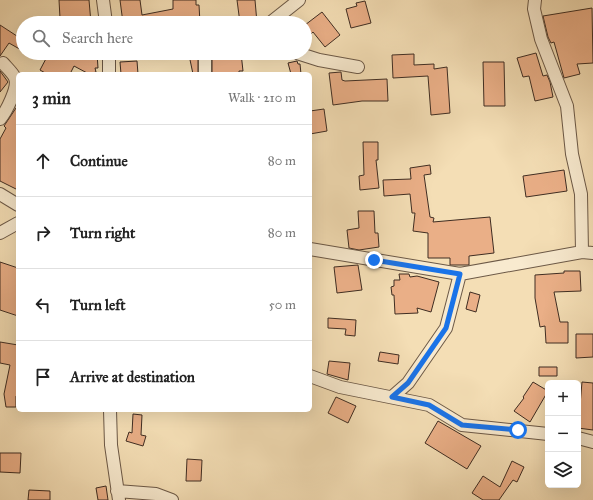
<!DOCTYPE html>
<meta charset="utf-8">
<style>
body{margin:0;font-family:"IM FELL Great Primer",serif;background:#f2f2f2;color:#222}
.controls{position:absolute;right:12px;bottom:12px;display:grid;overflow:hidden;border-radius:6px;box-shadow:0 4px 16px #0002}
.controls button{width:36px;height:36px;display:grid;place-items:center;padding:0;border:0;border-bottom:1px solid #e0e0e0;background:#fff;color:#222;font:20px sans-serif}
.stop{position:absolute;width:12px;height:12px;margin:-9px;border:3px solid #1a73e8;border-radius:50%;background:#fff}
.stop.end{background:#1a73e8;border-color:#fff;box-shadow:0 1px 4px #0008}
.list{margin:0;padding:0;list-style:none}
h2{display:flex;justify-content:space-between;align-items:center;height:52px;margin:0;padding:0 16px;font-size:17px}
h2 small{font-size:13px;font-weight:400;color:#767676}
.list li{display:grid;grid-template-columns:26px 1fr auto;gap:12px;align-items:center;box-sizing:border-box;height:72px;padding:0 16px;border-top:1px solid #e0e0e0}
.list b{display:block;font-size:15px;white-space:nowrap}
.list em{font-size:13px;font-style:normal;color:#767676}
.icon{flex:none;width:22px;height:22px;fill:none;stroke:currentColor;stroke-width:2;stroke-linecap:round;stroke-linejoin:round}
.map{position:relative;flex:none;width:593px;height:500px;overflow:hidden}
.search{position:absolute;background:#fff;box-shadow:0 4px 16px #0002;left:16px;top:16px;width:296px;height:44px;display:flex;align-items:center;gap:10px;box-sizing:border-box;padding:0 14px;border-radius:22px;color:#767676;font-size:15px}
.panel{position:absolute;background:#fff;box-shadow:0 4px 16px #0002;left:16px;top:72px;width:296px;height:340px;border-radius:6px}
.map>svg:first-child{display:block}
</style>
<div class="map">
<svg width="593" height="500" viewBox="0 0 593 500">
<rect width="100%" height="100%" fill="#f4deb5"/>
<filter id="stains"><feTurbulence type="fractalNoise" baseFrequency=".005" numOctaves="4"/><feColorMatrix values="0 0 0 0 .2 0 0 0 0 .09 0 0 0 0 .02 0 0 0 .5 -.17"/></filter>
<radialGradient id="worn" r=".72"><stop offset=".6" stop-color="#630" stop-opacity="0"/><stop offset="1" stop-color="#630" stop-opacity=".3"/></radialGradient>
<!-- building -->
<path fill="#eaaf87" stroke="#3f2d22" d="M59,0H89L91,23H74L60,18Z
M120,0H140L142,15L173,9V0H196V5H199L200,23H123Z
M237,0H255L257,23H240Z
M365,1L371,23L351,28L346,9L357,6L356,3Z
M592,8L593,63L577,64L580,74L564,78L554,42L551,43L548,37L543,16Z
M322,12L340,35L325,47L313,32L305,40V25Z
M0,25L23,40V51L9,43L0,56Z
M49,53H97L98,68H95L96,72L89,74L74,66L70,74H47L40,70Z
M198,53V74H193L189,55Z
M212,53H241L243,71H239V74H212Z
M536,53L543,76L547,75L550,82L553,97L535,101L529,76L523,77L517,58Z
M414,54V65L434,64V69L447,67L450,113L431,115L428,76L393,78L392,55Z
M137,61L138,74H121L120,62Z
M297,61L298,64H300L301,74H291L288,63Z
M483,62H504L505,106H484Z
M0,71L8,82L0,92Z
M341,72L342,80L345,81L387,79L388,101H362L333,105L329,73Z
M18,105V190L0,181V139L6,128L4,126Z
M324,109L327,131L310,134V111Z
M363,142H378V160H376L379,188L360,190L359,176L364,175Z
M430,165L431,174L424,175L430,217L434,218L433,222L490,217L494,253L469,256V265H450V258H428V233L413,231L415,213H412L410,194L384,196L383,180L411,179L410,168Z
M564,170L567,191L526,197L523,176Z
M358,211H374L375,233H378L379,247L359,250L349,248L347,230L359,228Z
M0,262L18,268V316L0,310Z
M358,265L362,290L337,293L334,267Z
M564,271H580L581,291L554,292L560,322H568V343H546L545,326L540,327L535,298V275L564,273Z
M399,274H409L410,277L417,276L439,282L431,312L417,308L418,313L395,314L394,295H392L391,287L394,286V280H400Z
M470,292L480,295L476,312L466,309Z
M328,318L356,320L355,336L345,335L346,329L328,328Z
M576,334H593V357L576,358Z
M0,342L18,345V396H16V407H6L4,394L10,365L0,363Z
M380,352L399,355L398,364L378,361Z
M329,361L350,363L348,380L327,374Z
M539,367H557V376H539Z
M533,382L548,391L530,422L514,411L524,398L523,397Z
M582,382L593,383V430L578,428Z
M336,397L356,406L348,423L328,413Z
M133,414L142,415L141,435L146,436L143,446L126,441L129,432L132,433Z
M438,421L481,446L467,469L425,443Z
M0,453H21L20,473L0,472Z
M187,459L202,460L201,481H186Z
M512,461L524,467L517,482L513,480L499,500H483L472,493L483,476L500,487Z
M106,486L108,500H98L96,488Z
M29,490L50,491V500H28Z"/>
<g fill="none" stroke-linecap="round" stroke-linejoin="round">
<defs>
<path id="minor" d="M103,0L106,23
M535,0L534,9L541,39L567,106L572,154L581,194L582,252
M270,23L299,0
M297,53L319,60L358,67
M109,74V53
M205,74V53
M0,119C6,112 19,87 15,78C13,73 6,67 3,63
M0,194L18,205
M0,233L18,223
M310,249L460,274L582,252L593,253
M310,376L340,387L429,405L462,425L548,434
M392,397L408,383L446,328L460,274
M110,410L111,445L119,500
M578,438L593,442
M117,491L156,494L172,500"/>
</defs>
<!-- minor casing -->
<use href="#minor" stroke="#6c5947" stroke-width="14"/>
<!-- minor -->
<use href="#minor" stroke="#f8eacf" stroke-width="12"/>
</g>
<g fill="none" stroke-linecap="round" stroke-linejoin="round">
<!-- route -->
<path stroke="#1a73e8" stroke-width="5" d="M374,260L460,274L446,328L408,383L392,397L429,405L462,425L518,430"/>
</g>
<rect width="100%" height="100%" filter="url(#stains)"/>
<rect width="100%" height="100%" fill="url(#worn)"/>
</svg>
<div class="controls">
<button>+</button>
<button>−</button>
<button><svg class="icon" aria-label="layers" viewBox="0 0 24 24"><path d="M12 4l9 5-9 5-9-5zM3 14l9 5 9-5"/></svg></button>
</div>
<div class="stop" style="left:518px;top:430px"></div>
<div class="stop end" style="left:374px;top:260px"></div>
<div class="search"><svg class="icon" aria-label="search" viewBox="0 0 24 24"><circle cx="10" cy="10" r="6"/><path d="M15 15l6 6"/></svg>Search here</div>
<section class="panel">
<h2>3 min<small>Walk · 210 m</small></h2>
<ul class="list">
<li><svg class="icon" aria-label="ahead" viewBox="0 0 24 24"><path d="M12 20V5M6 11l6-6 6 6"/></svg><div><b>Continue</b></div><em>80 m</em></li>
<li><svg class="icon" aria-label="right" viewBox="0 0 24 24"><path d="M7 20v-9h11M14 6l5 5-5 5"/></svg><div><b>Turn right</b></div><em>80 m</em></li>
<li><svg class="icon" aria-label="left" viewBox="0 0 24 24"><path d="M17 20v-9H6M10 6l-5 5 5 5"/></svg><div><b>Turn left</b></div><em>50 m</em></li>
<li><svg class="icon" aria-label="arrive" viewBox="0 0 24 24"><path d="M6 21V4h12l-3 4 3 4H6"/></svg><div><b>Arrive at destination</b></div></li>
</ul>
</section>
</div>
